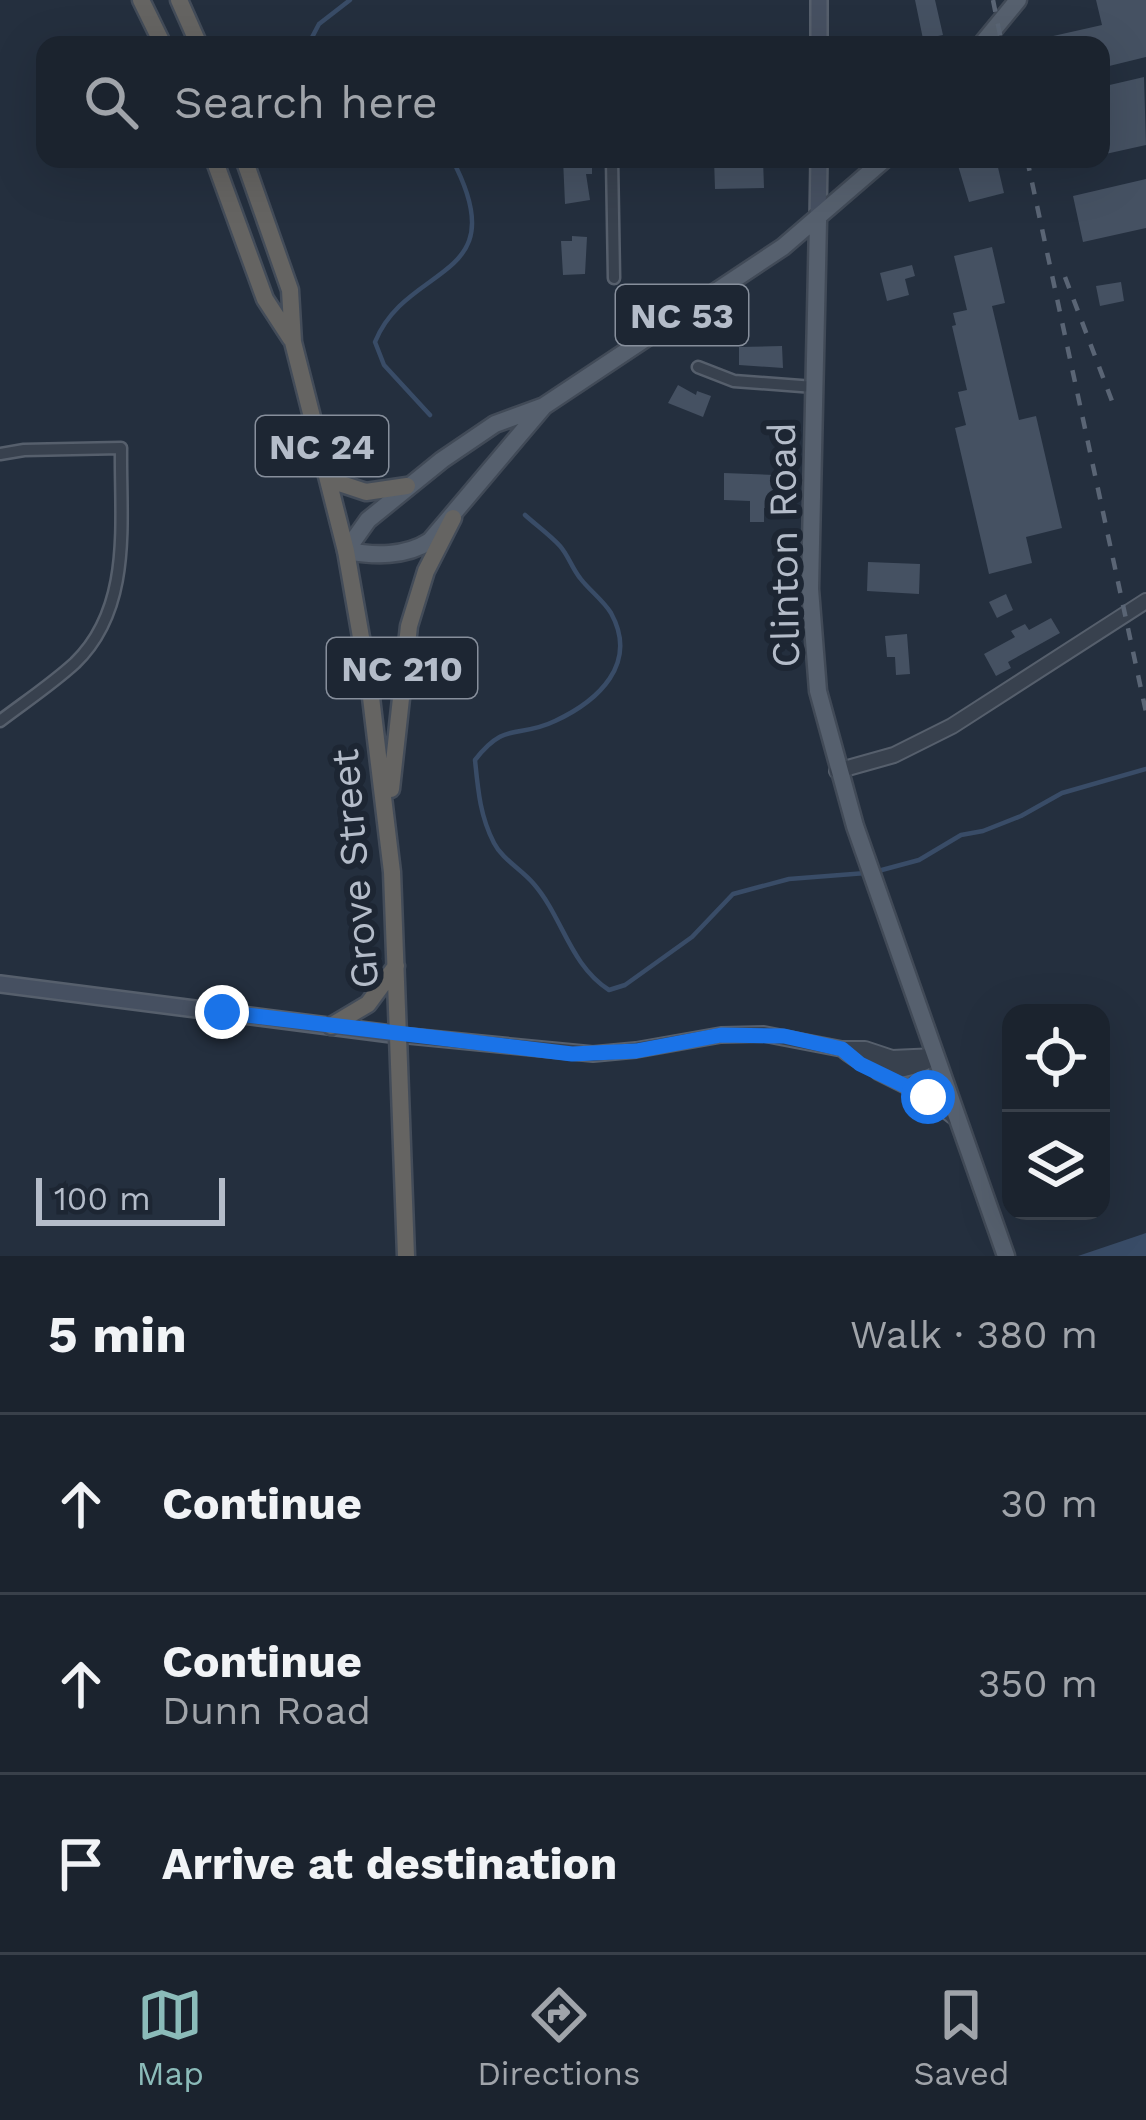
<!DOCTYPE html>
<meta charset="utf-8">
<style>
body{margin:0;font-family:"Work Sans",sans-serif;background:#282f3a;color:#f1f3f6}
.controls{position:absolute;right:36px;bottom:36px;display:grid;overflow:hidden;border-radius:24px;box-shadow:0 12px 48px #0002}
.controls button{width:108px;height:108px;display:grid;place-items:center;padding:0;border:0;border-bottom:3px solid #39404a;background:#1b232e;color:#f1f3f6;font:60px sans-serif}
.scale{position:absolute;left:36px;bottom:30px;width:189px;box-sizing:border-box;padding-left:12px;border:6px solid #b4bcc9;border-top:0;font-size:33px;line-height:42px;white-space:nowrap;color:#b4bcc9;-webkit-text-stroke:9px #1d2633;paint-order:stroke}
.stop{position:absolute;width:36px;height:36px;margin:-27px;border:9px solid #1a73e8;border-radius:50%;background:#fff}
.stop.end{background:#1a73e8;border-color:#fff;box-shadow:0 3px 12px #0008}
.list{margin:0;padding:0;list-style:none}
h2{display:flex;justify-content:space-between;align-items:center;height:156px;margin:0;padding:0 48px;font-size:51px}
h2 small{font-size:39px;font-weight:400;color:#a0a4aa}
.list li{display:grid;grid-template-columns:78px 1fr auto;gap:36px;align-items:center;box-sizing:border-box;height:180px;padding:0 48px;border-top:3px solid #39404a}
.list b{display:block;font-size:45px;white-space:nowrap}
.list p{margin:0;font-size:39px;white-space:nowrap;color:#a0a4aa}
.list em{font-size:39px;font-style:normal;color:#a0a4aa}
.icon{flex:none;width:66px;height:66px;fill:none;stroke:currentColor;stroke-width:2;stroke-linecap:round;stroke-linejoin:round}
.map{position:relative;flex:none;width:1146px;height:1256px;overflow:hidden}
.search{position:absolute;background:#1b232e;box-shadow:0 12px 48px #0002;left:36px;right:36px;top:36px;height:132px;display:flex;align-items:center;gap:30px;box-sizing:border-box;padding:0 42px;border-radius:24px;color:#a0a4aa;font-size:45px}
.sheet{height:696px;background:#1b232e}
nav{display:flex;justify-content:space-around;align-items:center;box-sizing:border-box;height:168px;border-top:3px solid #39404a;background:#1b232e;font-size:33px;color:#a0a4aa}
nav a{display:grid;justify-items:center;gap:6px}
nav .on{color:#8bbbb9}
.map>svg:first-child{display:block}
</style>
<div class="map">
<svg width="1146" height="1256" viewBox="0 0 1146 1256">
<rect width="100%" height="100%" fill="#242f3e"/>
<!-- water -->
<path fill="#394c67" d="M1146,1233V1256H1078Z"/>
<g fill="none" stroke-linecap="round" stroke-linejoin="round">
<!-- stream -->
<path stroke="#394c67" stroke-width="4.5" d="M308,45L319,24L350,0
M430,415L384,365L375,342C407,262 517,282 452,159
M525,515C536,525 550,535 560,546C568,555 572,568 580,578C589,590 603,600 611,613C639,664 598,701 555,721C518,739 506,720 475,760C478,790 480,816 494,843C502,859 521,869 533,883C563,917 569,964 609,990L625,985L692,937L733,894L789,879L866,873
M878,871L919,860L961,835L983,831L1021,816L1062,793L1146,769"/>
</g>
<!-- building -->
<path fill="#455162" d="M915,0H935L943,35L923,39Z
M1096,0H1146V57L1101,68V45H1032L1031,41L1102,25Z
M1144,77L1146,145L1101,155V87Z
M563,159H592V174H586L590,200L565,204Z
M714,159H763L764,188L715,189Z
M956,159H996L1004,193L969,202Z
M1146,179V228L1083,242L1073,196Z
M572,236L587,237L585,274L563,275L561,241H572Z
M992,247L1005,303L992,306L1019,420L1036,416L1062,528L1026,537L1032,563L989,574L955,428L966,425L958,392L967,390L952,326L956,325L953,313L967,310L954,256Z
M912,265L915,276L905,279L909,295L887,301L880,273Z
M1121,282L1124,301L1100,306L1096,286Z
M782,346L783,368L739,365V347Z
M678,385L696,395L697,391L711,396L703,417L668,403Z
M724,473L774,475L773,508H764V522H750V501L724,500Z
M868,562L920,564L919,594L867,591Z
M1006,594L1013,610L997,618L989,602Z
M1051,618L1060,633L1008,662L1011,668L996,676L984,654L1015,637L1011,631L1025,624L1029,630Z
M907,634L910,674L896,675L895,657H887L885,636Z"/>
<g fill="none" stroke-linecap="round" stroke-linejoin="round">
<defs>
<path id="minor" d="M612,159L614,278
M698,367L734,381L814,387
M0,454L24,450L121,448C120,522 133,607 75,663C52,684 25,702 0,721"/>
<path id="tertiary" d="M837,771L894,755L952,726L1146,601
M399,1035L593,1054L636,1050L721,1035L764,1034L842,1049H865L892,1058L936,1056
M842,1049C871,1073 902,1077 935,1057
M878,1072L928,1097L959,1121"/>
<path id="secondary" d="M819,0V45
M818,221L819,159
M0,984L399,1035"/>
<path id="primary" d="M981,45L1018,0
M818,221L810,589L818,691L855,826L1006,1256
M544,406L430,541C405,557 375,556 346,551L368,520L442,460L495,424L544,406L783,247L885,159"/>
<path id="trunk" d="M141,0L163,45
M179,0L199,45
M214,159L265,299L291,339
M244,159L290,290L293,342L346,551L370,689L392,872L406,1256
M330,480L366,492L407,486
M391,789L409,626L426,571L453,518
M331,1026L368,1004L396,966"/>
</defs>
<!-- minor casing -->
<use href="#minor" stroke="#565f6c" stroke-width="15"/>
<!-- tertiary casing -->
<use href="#tertiary" stroke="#565f6c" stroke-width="18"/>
<!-- secondary casing -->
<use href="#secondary" stroke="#565f6c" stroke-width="20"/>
<!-- primary casing -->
<use href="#primary" stroke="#414a57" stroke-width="21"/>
<!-- trunk casing -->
<use href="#trunk" stroke="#434c59" stroke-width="21"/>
<!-- minor -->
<use href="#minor" stroke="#38414e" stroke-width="10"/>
<!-- tertiary -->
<use href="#tertiary" stroke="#38414e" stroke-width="14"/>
<!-- secondary -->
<use href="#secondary" stroke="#465061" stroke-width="15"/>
<!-- primary -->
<use href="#primary" stroke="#56606e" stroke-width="16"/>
<!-- trunk -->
<use href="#trunk" stroke="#656462" stroke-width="16"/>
<!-- rail -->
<path stroke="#5a6575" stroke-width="4.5" stroke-dasharray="12 12" stroke-linecap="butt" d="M993,0L1002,45
M1027,159L1146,712
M1065,277L1112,401"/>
</g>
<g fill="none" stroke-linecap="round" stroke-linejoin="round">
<!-- route -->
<path stroke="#1a73e8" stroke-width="15" d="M222,1012L572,1054L636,1051L721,1035L784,1036L842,1049L860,1064L928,1097"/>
</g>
<g text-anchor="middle" stroke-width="12" stroke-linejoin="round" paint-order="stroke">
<!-- shield labels -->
<g fill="#1d2633" stroke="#878f9c" stroke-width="3">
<rect x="616" y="285" width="132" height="60" rx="9"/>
<rect x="256" y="416" width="132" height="60" rx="9"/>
<rect x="327" y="638" width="150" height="60" rx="9"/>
</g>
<g font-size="36" font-weight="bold" fill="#b4bcc9">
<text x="682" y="328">NC 53</text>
<text x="322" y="459">NC 24</text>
<text x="402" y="681">NC 210</text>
</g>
<!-- street labels -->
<g font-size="39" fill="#b4bcc9" stroke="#1d2633">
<text transform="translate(783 545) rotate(-91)" y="14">Clinton Road</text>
<text transform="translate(354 869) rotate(-95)" y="14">Grove Street</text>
</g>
</g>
</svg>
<div class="controls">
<button><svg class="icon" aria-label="locate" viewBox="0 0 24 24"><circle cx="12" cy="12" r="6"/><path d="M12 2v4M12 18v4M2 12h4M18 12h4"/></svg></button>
<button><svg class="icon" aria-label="layers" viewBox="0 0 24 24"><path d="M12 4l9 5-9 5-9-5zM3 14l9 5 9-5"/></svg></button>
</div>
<div class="scale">100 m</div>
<div class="stop" style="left:928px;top:1097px"></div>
<div class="stop end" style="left:222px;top:1012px"></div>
<div class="search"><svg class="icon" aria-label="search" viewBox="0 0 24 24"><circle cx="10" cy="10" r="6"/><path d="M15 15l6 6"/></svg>Search here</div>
</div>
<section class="sheet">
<h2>5 min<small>Walk · 380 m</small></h2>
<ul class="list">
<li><svg class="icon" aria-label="ahead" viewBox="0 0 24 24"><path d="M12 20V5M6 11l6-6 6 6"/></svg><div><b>Continue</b></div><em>30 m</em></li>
<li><svg class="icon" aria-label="ahead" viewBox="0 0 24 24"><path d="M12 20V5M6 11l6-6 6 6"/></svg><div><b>Continue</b><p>Dunn Road</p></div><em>350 m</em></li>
<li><svg class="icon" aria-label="arrive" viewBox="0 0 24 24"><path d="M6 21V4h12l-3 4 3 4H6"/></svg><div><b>Arrive at destination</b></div></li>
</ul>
</section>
<nav>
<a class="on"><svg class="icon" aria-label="map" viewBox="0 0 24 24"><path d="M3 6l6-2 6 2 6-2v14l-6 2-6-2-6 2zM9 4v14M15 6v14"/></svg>Map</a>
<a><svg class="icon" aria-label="directions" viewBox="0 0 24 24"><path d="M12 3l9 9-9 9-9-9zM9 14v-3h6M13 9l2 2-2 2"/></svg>Directions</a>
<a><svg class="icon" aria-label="saved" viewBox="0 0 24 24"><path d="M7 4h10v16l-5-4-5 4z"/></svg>Saved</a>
</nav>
